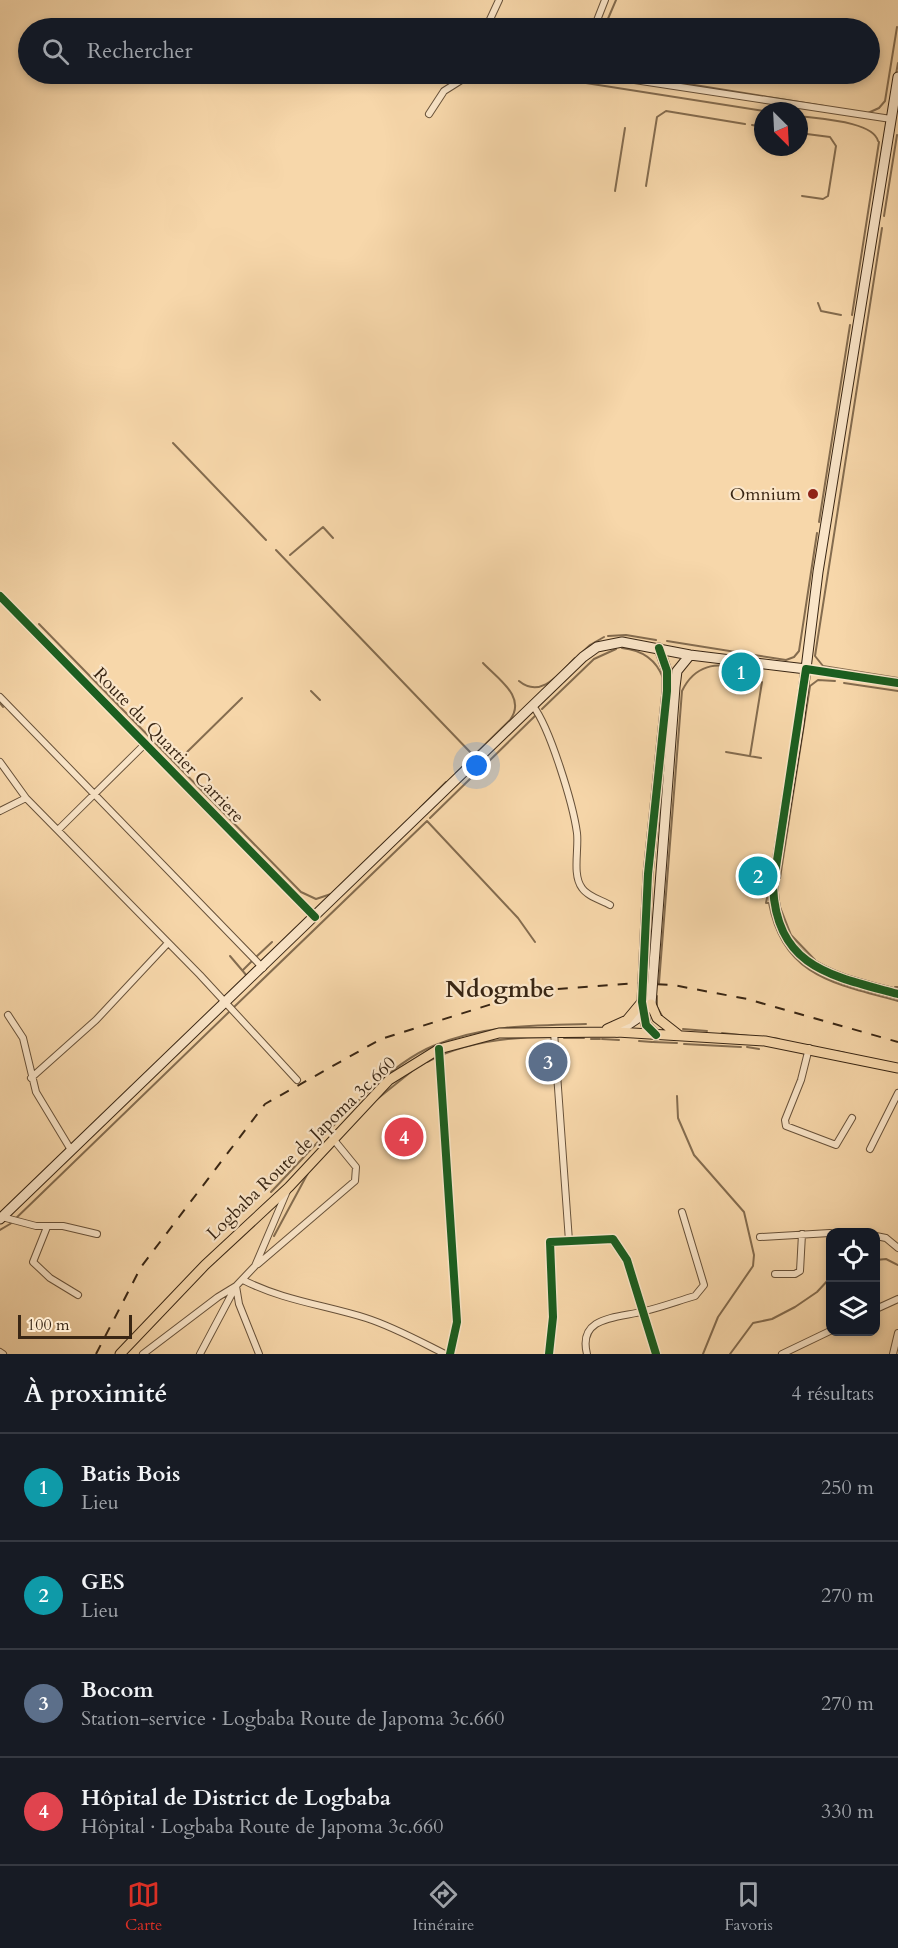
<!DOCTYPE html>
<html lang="fr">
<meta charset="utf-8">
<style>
body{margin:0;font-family:Cardo,serif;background:#20242c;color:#f1f3f6}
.controls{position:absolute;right:18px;bottom:18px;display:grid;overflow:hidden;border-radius:12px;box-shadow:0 3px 9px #0003}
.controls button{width:54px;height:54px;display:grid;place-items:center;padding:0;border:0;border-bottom:2px solid #363941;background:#171b24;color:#f1f3f6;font:30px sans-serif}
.compass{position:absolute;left:754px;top:102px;width:54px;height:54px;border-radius:50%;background:#171b24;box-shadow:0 3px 9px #0003;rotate:156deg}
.scale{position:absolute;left:18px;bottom:15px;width:114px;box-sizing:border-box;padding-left:6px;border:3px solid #392614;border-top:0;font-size:16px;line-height:21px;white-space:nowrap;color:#392614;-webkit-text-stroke:4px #fae5c8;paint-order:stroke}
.you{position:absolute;left:477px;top:766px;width:21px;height:21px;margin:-15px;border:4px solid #fff;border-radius:50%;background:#1a73e8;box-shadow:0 0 0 9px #1a73e833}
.badge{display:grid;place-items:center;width:39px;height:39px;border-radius:50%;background:#d93025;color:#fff;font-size:20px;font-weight:700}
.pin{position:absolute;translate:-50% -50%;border:3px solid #fff;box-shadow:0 2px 6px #0006}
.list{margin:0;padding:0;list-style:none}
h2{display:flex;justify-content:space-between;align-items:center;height:78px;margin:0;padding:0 24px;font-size:26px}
h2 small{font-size:20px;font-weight:400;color:#9ea1a6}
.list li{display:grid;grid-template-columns:39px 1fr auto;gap:18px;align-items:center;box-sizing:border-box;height:108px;padding:0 24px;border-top:2px solid #363941}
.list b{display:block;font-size:22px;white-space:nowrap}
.list p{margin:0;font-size:20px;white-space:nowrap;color:#9ea1a6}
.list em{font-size:20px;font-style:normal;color:#9ea1a6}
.icon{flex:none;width:33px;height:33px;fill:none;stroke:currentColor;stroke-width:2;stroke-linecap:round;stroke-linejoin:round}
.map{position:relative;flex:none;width:898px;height:1354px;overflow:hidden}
.search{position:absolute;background:#171b24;box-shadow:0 3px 9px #0003;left:18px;right:18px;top:18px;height:66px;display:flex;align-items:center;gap:15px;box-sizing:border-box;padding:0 21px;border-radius:33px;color:#9ea1a6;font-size:22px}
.sheet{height:510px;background:#171b24}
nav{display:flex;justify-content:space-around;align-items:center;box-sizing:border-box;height:84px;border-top:2px solid #363941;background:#171b24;font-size:16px;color:#9ea1a6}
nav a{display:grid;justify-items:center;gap:3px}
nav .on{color:#d93025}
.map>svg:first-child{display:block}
</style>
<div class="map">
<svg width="898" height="1354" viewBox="0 0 898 1354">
<rect width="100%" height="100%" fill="#f7d7aa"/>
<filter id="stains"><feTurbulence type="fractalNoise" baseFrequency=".00333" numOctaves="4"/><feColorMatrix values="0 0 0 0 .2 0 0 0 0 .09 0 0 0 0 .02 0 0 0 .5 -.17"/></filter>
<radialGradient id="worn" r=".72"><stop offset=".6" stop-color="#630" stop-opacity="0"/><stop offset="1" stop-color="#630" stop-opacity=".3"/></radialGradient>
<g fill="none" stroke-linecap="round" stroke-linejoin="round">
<!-- stream -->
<path stroke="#846c4f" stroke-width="2" d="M604,28L616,0
M627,74L824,106
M896,74L898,63
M554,78L764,111
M868,113L879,108L885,101L897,27
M799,116C818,119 873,121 878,141
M752,125L763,127
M799,133L830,137L836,146L828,196L823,199L802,196
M646,186L657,117L666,111L745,124
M615,191L625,128
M884,216L897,135
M882,228L815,656L823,666L898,678
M818,303L821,311L841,315
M852,315L879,142
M173,443L266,540
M819,522L850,325
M276,550L471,753
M290,555L323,527L333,538
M39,624L301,892L316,899L331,894
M608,636L626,635L656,640
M667,641L786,660L794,657L799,651L817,533
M622,648C641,650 656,659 663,678
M578,656L590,645L604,637
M519,681C541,699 559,674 575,658
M844,683L898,691
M311,691L320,700
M0,703L3,707
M542,709L594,659L616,649
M726,752L761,758
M186,753L242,698
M750,756L762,682
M482,768L537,714
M456,773L510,720C527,697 498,679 483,663
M420,808L446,782
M430,818L473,776
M778,829L784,787
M780,878L810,686L818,680L835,681
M769,888L766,903H769C783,977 836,984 898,1001
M780,907L791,935L815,960
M230,956L247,976
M256,957L272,942
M243,970L253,960
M659,983L682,691C695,664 716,663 742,667
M895,987H898
M657,996V1007L662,1016
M233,1008L427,821L518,918L535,942
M683,1029L707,1031
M722,1033L749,1036
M564,1038H584
M773,1038L779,1039
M591,1039H600
M602,1039L619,1040
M639,1041L652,1042
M653,1042L677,1043
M684,1044L741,1047
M747,1047L759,1049
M836,1051L845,1053
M427,1062C464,1042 507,1037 548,1037
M677,1096L678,1118L694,1155L744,1212L754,1255L753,1266L718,1317L703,1354
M376,1100L412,1071
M271,1192C313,1149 379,1068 433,1046C482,1025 534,1025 586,1024
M0,1230L10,1224L230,1011
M274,1236L308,1173
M876,1260L886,1259L898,1265
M730,1354L753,1323L772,1319L795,1307L817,1292L830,1278"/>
<defs>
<path id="street" d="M486,28L499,0
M594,28L605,0
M617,74L628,79L891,119
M429,114L444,91L471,74
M0,596L315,917
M806,669L898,683
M0,697L263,968
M533,706C550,728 573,804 577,833C579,849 572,875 582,888C587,896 601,900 610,905
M0,762L26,798
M0,811L26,798L200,975L297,1080
M58,830L145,744
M8,1015L23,1038L36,1092L71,1150
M554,1032L569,1241
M809,1048L801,1080L785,1120L786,1126L836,1145L852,1118
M439,1049L457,1322L450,1354
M31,1078L96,1020L168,943
M870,1149L898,1093
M2,1217L36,1226H63L97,1234
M47,1227L33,1262L50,1278L78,1295
M876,1236L886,1238L898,1248
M760,1237L830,1233
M258,1264L355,1181L356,1167L334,1140
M775,1274H795L800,1271L802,1234
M243,1280C282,1300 324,1305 366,1318C394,1327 419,1341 445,1354
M876,1309L898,1299
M0,1352L3,1354
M143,1354L218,1297L236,1286L239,1304L259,1354
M200,1354L236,1286L255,1266L287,1191
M549,1354L553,1317L550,1242L613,1239L627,1260L656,1354
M587,1354C577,1315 620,1318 645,1311C662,1307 678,1301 695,1296L704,1285L682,1212
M782,1354L830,1331
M893,1354L898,1333"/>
<path id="secondary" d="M898,77L818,572L799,725L773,887C777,968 832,976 898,994
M617,1032L638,1018L651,1004L675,687L677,671L690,655
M656,1035L646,1025L642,1002L648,874L667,691V671L659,648
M0,1219L583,657L597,647L622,642L690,655L806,669"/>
<path id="primary" d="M651,1004L657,1018L680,1036
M607,1029L627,1020L642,1002
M120,1354L205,1265L289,1187L389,1080L439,1049L499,1033L617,1032L765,1041L898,1068"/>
</defs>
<!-- street casing -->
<use href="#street" stroke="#68523a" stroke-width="8"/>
<!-- secondary casing -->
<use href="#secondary" stroke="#392614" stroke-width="11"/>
<!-- primary casing -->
<use href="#primary" stroke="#392614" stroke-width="11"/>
<!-- street -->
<use href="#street" stroke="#fae5c8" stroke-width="6"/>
<!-- secondary -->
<use href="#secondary" stroke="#fae5c8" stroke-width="9"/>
<!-- primary -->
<use href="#primary" stroke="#f7d7aa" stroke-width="9"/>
<!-- rail -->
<path stroke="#392614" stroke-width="2" stroke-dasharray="10 10" stroke-linecap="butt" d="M96,1354L141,1267L265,1104L381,1039L533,991L637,983L673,985L747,999L898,1042"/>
<defs>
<path id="cycleway" d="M0,596L315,917
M898,683L806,669L773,887C777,968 832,976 898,994
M656,1035L646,1025L642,1002L648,874L667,691V671L659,648
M439,1049L457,1322L450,1354
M549,1354L553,1317L550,1242L613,1239L627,1260L656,1354"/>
</defs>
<!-- cycleway casing -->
<use href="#cycleway" stroke="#fae5c8" stroke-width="11"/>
<!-- cycleway -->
<use href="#cycleway" stroke="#1b5e20" stroke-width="8"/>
</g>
<!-- markers -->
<circle fill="#8f2418" stroke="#fae5c8" stroke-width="2" cx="813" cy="494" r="6"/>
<g text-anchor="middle" stroke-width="4.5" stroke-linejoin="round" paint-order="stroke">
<!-- poi labels -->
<g font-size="18" fill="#392614" stroke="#fae5c8" text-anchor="end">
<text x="801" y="500">Omnium</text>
</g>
<!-- street labels -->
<g font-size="18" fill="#392614" stroke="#fae5c8">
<text transform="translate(169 745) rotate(46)" y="6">Route du Quartier Carriere</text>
<text transform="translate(301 1148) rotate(-44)" y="6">Logbaba Route de Japoma 3c.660</text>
</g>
<!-- district labels -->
<g font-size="24" font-weight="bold" fill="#392614" stroke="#fae5c8">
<text x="500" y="997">Ndogmbe</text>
</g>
</g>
<rect width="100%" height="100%" filter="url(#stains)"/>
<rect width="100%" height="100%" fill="url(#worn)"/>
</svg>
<div class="controls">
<button><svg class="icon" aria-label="locate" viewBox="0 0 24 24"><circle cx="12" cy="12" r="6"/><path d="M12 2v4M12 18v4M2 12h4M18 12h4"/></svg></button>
<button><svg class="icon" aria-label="layers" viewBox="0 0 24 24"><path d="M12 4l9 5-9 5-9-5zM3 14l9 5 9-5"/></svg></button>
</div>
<svg class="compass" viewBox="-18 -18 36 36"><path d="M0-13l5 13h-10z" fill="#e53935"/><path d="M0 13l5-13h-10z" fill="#9ea1a6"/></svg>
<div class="scale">100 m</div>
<div class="you"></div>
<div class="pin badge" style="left:741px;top:672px;background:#0f9aa8">1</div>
<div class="pin badge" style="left:758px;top:876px;background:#0f9aa8">2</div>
<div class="pin badge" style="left:548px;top:1062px;background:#5c6f8a">3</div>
<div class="pin badge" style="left:404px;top:1137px;background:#e0444e">4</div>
<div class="search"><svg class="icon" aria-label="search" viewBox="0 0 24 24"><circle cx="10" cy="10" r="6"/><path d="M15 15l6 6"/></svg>Rechercher</div>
</div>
<section class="sheet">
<h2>À proximité<small>4 résultats</small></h2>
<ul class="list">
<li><span class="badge" style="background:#0f9aa8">1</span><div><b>Batis Bois</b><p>Lieu</p></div><em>250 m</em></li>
<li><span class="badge" style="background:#0f9aa8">2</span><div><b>GES</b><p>Lieu</p></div><em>270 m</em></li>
<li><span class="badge" style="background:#5c6f8a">3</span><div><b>Bocom</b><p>Station-service · Logbaba Route de Japoma 3c.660</p></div><em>270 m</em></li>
<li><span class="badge" style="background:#e0444e">4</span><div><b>Hôpital de District de Logbaba</b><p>Hôpital · Logbaba Route de Japoma 3c.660</p></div><em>330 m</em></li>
</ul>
</section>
<nav>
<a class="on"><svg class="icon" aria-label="map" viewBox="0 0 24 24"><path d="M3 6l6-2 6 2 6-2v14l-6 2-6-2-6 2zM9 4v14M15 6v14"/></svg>Carte</a>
<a><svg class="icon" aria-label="directions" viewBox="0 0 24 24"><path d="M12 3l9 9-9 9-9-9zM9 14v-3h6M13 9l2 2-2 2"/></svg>Itinéraire</a>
<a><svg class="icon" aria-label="saved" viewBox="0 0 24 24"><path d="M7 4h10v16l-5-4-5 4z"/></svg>Favoris</a>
</nav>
